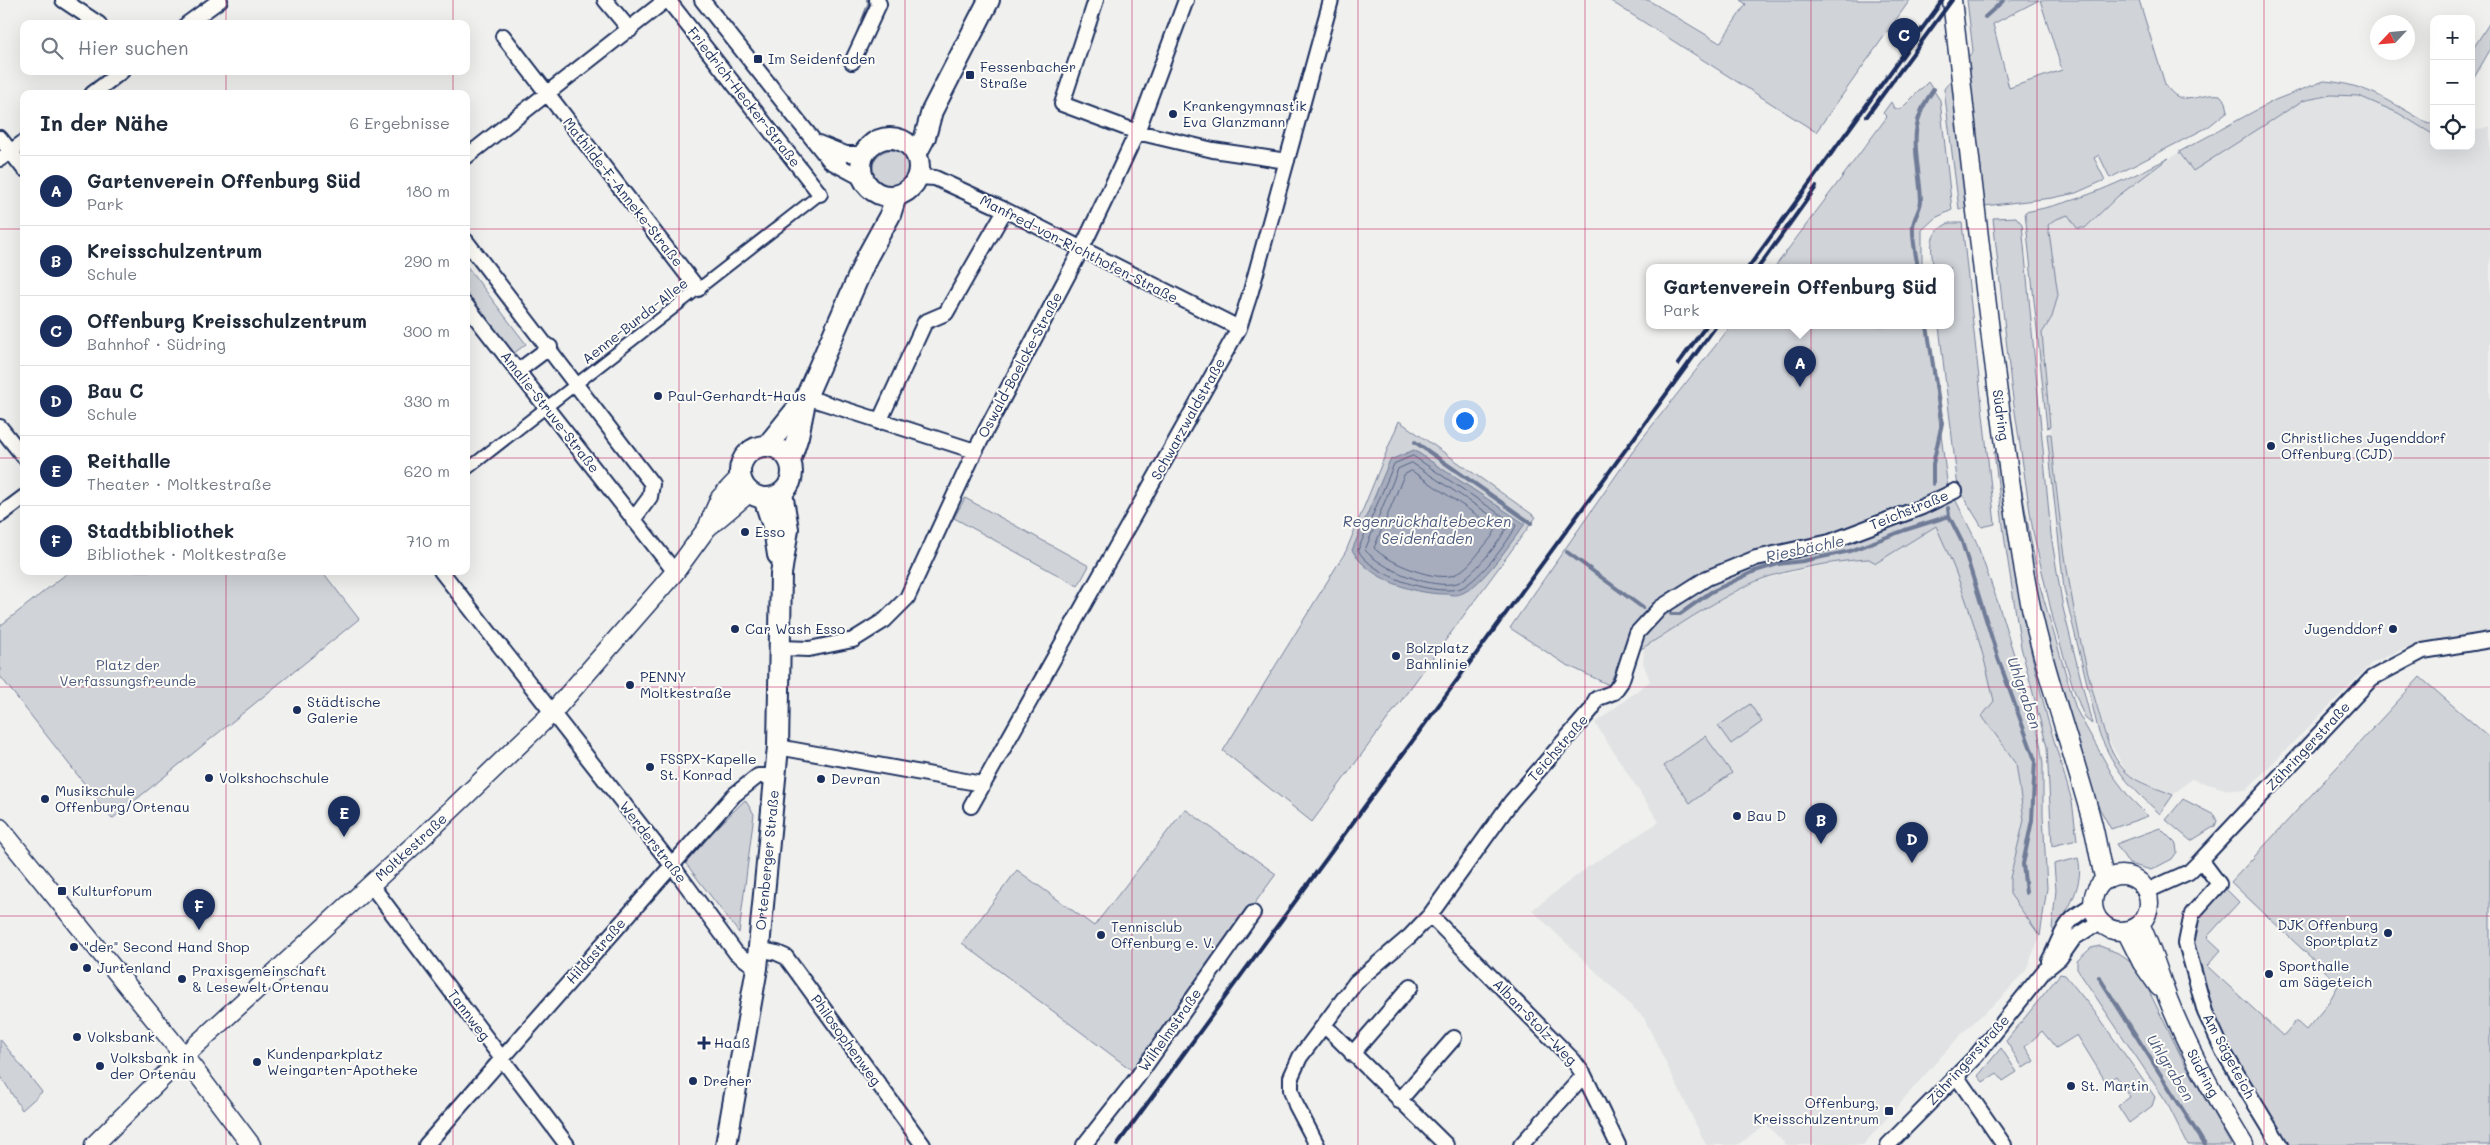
<!DOCTYPE html>
<html lang="de">
<meta charset="utf-8">
<style>
body{margin:0;font-family:Mali,sans-serif;background:#f6f6f7;color:#1f2937}
.controls{position:absolute;right:15px;top:15px;display:grid;overflow:hidden;border-radius:10px;box-shadow:0 5px 20px #0002}
.controls button{width:45px;height:45px;display:grid;place-items:center;padding:0;border:0;border-bottom:1px solid #e0e1e3;background:#fff;color:#1f2937;font:25px sans-serif}
.compass{position:absolute;left:2370px;top:15px;width:45px;height:45px;border-radius:50%;background:#fff;box-shadow:0 5px 20px #0002;rotate:244deg}
.you{position:absolute;left:1464px;top:420px;width:18px;height:18px;margin:-12px;border:4px solid #fff;border-radius:50%;background:#1a73e8;box-shadow:0 0 0 8px #1a73e833}
.badge{display:grid;place-items:center;width:32px;height:32px;border-radius:50%;background:#1b2f5e;color:#fff;font-size:16px;font-weight:700}
.pin{position:absolute;translate:-50% -41px;filter:drop-shadow(0 1px 2px #0008)}
.pin::after{content:'';position:absolute;top:26px;width:18px;height:15px;background:inherit;clip-path:polygon(0 0,100% 0,50% 100%)}
.popup{position:absolute;left:1646px;top:264px;width:308px;height:65px;box-sizing:border-box;display:grid;place-content:center;border-radius:10px;background:#fff;filter:drop-shadow(0 1px 4px #0005);font-size:16px;white-space:nowrap;color:#747a83}
.popup b{font-size:19px;color:#1f2937}
.popup::after{content:'';position:absolute;left:50%;top:100%;margin-left:-10px;border:10px solid transparent;border-top-color:#fff}
.list{margin:0;padding:0;list-style:none}
h2{display:flex;justify-content:space-between;align-items:center;height:65px;margin:0;padding:0 20px;font-size:21px}
h2 small{font-size:16px;font-weight:400;color:#747a83}
.list li{display:grid;grid-template-columns:32px 1fr auto;gap:15px;align-items:center;box-sizing:border-box;height:70px;padding:0 20px;border-top:1px solid #e0e1e3}
.list b{display:block;font-size:19px;white-space:nowrap}
.list p{margin:0;font-size:16px;white-space:nowrap;color:#747a83}
.list em{font-size:16px;font-style:normal;color:#747a83}
.icon{flex:none;width:28px;height:28px;fill:none;stroke:currentColor;stroke-width:2;stroke-linecap:round;stroke-linejoin:round}
.map{position:relative;flex:none;width:2490px;height:1145px;overflow:hidden}
.search{position:absolute;background:#fff;box-shadow:0 5px 20px #0002;left:20px;top:20px;width:450px;height:55px;display:flex;align-items:center;gap:12px;box-sizing:border-box;padding:0 18px;border-radius:10px;color:#747a83;font-size:19px}
.panel{position:absolute;background:#fff;box-shadow:0 5px 20px #0002;left:20px;top:90px;width:450px;height:485px;border-radius:10px}
.map>svg:first-child{display:block}
</style>
<div class="map">
<svg width="2490" height="1145" viewBox="0 0 2490 1145">
<rect width="100%" height="100%" fill="#f0f0ee"/>
<filter id="ink" filterUnits="userSpaceOnUse"><feTurbulence type="fractalNoise" baseFrequency=".02" numOctaves="2"/><feDisplacementMap in="SourceGraphic" scale="10" xChannelSelector="R" yChannelSelector="G"/><feConvolveMatrix kernelMatrix="1 2 1 2 8 2 1 2 1" color-interpolation-filters="sRGB"/></filter>
<g filter="url(#ink)">
<!-- built -->
<path fill="#e0e2e3" d="M2331,95L2359,96L2398,113L2434,135V146H2471V132L2490,126V632L2403,649L2371,664L2246,790L2225,789L2191,779L2173,795L2134,778L2125,770L2105,733L2086,666L2068,585L2053,457L2042,333L2052,317L2058,295L2048,225L2054,220L2068,215L2077,228L2085,227L2118,196L2179,152L2193,171L2302,101Z
M1936,526L1957,572L1971,613L1991,684L1994,701L1982,716L2016,763L2024,820L2010,878V894L2040,936L2026,970L2002,997L1963,1032L1863,1145H1786L1767,1125L1737,1145H1706L1644,1018L1532,910L1588,867L1659,822L1595,723L1650,681L1643,663L1644,648L1706,608L1752,583L1780,575L1838,562L1869,559L1876,563Z"/>
<!-- green -->
<path fill="#d0d3d8" stroke="#76819b" d="M1609,0H1648L1720,43L1746,4L1740,0H1910L1816,132Z
M1967,0H2039L1993,24L2009,88L2062,70L2040,0H2139L2165,84C2182,111 2199,92 2220,95L2226,102L2228,111L2208,127L2110,178L2099,155L2094,158L2105,180L2076,193L2052,198L1959,209L1944,89L1973,51Z
M2490,22V50L2471,83V52Z
M2324,81C2367,84 2390,102 2426,122L2434,124V135L2398,113L2359,96L2331,95L2302,101L2193,171L2179,152L2275,100Z
M1928,82L1940,100L1952,210L1935,218L1922,230V268H1774L1887,117L1883,113L1891,102L1894,108L1901,109Z
M873 168a18 18 0 1 1 36 0a18 18 0 1 1-36 0Z
M2169,158L2118,196L2085,228H2077L2068,215L2054,220L2048,225L2058,295L2052,317L2042,333L2050,427L2047,428L2025,212C2080,202 2119,183 2169,158Z
M2016,217L2022,224L2051,535L2063,608L2092,724L2086,719L2081,709L2073,687L2054,623L2033,532L2011,385L1993,218Z
M1949,223H1962L1995,524L1982,527L1958,488L1939,326H1950V268H1933C1932,247 1926,234 1949,223Z
M466,265L526,344L513,354L466,292Z
M1731,326H1927L1948,489L1882,513L1655,604L1641,615L1609,685L1565,664L1510,628L1640,441Z
M1399,421L1536,517L1312,822L1223,751L1346,551Z
M2011,433L2039,583L2076,709L2112,774L2130,798L2148,816L2111,829L2097,804L2048,645L2036,596Z
M2047,434H2051C2059,525 2071,615 2096,703C2103,726 2108,754 2126,772C2138,784 2158,788 2173,795L2160,814C2129,785 2116,773 2099,733L2064,589Z
M1996,451L2013,559L2031,652L2047,717L2072,801L2077,840L2052,846L2047,747L2021,647L2005,542L1994,452Z
M965,498L1089,566L1078,586L954,518Z
M1955,499L1976,541L1998,603L2039,736L2043,764V815L2047,888L2040,936L2010,894V878L2024,820L2016,763L1982,716L1994,701C1981,640 1962,582 1936,526L1876,563L1869,559C1840,560 1776,571 1750,584C1711,603 1675,628 1638,651L1645,630L1660,618V615L1719,578L1740,569Z
M70,571H322L359,619L112,819L0,676V626Z
M2420,677L2490,738V1145H2289C2259,1099 2182,982 2195,926C2199,910 2214,900 2226,889L2239,902L2207,937L2221,950L2207,966L2283,1036L2296,1021L2306,1030L2327,1005L2339,984L2231,882Z
M1750,704L1762,722L1731,744L1718,726Z
M1705,736L1732,773L1690,803L1664,766Z
M2183,799L2214,815L2217,821L2215,826L2191,841L2166,820Z
M745,800L754,814L739,933L684,861Z
M1185,809L1276,874L1133,1071L962,943L1017,870L1094,926Z
M2160,828L2176,844L2177,852L2172,859L2151,870L2129,864L2116,844Z
M2078,858C2085,882 2068,912 2054,931L2052,928L2056,890L2054,864Z
M2100,946L2118,953L2137,967L2183,1060L2231,1145H2188L2166,1101L2077,969V961L2091,948Z
M2060,974L2065,975L2094,1011L2155,1097L2152,1106L2129,1123L2118,1106L2130,1097L2116,1076L2106,1082L2077,1035L2056,1048L2042,1031L2025,1047L2034,1061L2023,1068L2006,1041Z
M0,1039L42,1092L22,1110L0,1075Z
M2001,1048L2017,1072L2003,1081L1997,1073L1983,1082L1978,1076Z"/>
<!-- water -->
<path fill="#a7adbd" stroke="#6f7b97" d="M1414,450L1525,524C1511,542 1481,588 1460,594C1456,596 1449,594 1445,594C1414,594 1368,579 1352,550L1390,460Z"/>
<g fill="none" stroke-linecap="round" stroke-linejoin="round">
<!-- shore -->
<path stroke="#536184" stroke-width="1" d="M1413,456L1516,525C1511,540 1474,586 1458,589C1430,595 1371,575 1358,550L1394,464Z
M1412,463L1507,526C1503,539 1470,579 1457,583C1432,590 1381,569 1365,550L1398,469Z
M1412,471L1496,528C1494,536 1486,543 1481,550C1474,559 1467,568 1456,574C1438,584 1387,562 1374,548L1404,475Z"/>
<!-- stream -->
<path stroke="#6f7b97" stroke-width="4" d="M1985,17L2004,0
M858,33L870,2L868,0
M1918,268C1916,255 1912,240 1913,226C1914,217 1921,209 1921,200C1919,156 1904,129 1934,89
M1927,326L1942,423L1933,464V484
M1415,442L1531,523
M1948,508L1949,516L1962,542L1998,658L2035,760L2032,820L2023,864L2026,893
M1567,552L1643,608
M1671,614H1680L1711,592L1755,571L1778,564L1803,561L1850,551L1905,530L1949,516
M2099,977L2205,1145"/>
<defs>
<path id="pedestrian" d="M466,470L820,194"/>
<path id="minor" d="M63,0L99,24
M605,0L630,30
M668,0L820,194
M702,0L830,161L862,178
M1096,0L1062,104L1137,132L1213,150L1287,161
M187,24L220,0
M503,36L698,289
M852,62L879,4L877,0
M92,94L122,71
M0,138L24,169
M816,142L846,154H863
M466,157L666,0
M0,159L24,142
M918,177L935,178L1005,210L1239,328
M466,241L652,484L650,497L633,520
M466,305L675,572
M518,371L550,347
M806,397L975,451
M879,422L925,322L946,313L1005,210
M0,427L24,457
M0,515L24,497
M441,571L671,864L736,953L757,968
M781,648L809,649L853,640L885,620L907,598L975,451L1081,250L1117,175L1137,132L1186,0
M778,747L982,784
M971,806L1239,328L1251,291L1331,0
M2201,860L2219,884L2192,914L2186,943L2205,1012L2223,1051L2280,1145
M371,885L567,1145
M2147,891L2189,872L2201,860L2372,678L2423,651L2490,640
M1430,915L1573,1060L1584,1075L1618,1145
M759,949L777,953L786,957L923,1145
M2049,961C2064,932 2062,921 2093,905
M1324,1025L1446,1145
M1352,1054L1411,986
M1957,1077L2004,1145
M1399,1101L1454,1038
M426,1145L734,795L758,776H776
M1084,1145L1136,1079L1253,913
M1317,1145L1296,1105L1291,1090V1077L1300,1057L1356,982L1410,936L1430,915L1511,802L1592,709L1596,699L1614,692L1621,682L1637,633L1660,608L1707,578L1756,558L1830,542L1922,507L1955,491
M1521,1145L1584,1075
M1888,1145L1976,1056L2044,971L2060,958L2074,938L2091,927L2103,924"/>
<g id="tertiary">
<path id="s1" d="M1952,0C1974,190 1993,382 2024,571C2038,656 2069,736 2091,818C2097,839 2099,860 2105,880"/>
<path d="M709,523L720,498L741,476"/>
<path d="M0,828L184,1056L251,1145"/>
<circle cx="2121" cy="903" r="28"/>
<path id="s2" d="M2140,924C2152,949 2159,974 2168,999C2187,1047 2217,1101 2244,1145"/>
<path d="M2126,931L2142,963L2159,987"/>
<path id="s3" d="M94,1145L184,1056L427,833L552,713L675,572L707,528L750,492"/>
</g>
<g id="secondary">
<circle cx="890" cy="167" r="29"/>
<path d="M916,154L925,137L932,111L989,0"/>
<path d="M767,446L803,401"/>
<circle cx="766" cy="472" r="26"/>
<path d="M790,461L798,436L806,397L867,257L890,215L896,196"/>
<path d="M764,498L774,529L778,555"/>
<path id="s4" d="M726,1145L757,968L778,747L781,574L788,529L782,493"/>
</g>
</defs>
<!-- pedestrian casing -->
<use href="#pedestrian" stroke="#1b2f5e" stroke-width="14"/>
<!-- minor casing -->
<use href="#minor" stroke="#1b2f5e" stroke-width="18"/>
<!-- tertiary casing -->
<use href="#tertiary" stroke="#1b2f5e" stroke-width="21"/>
<!-- secondary casing -->
<use href="#secondary" stroke="#1b2f5e" stroke-width="24"/>
<!-- pedestrian -->
<use href="#pedestrian" stroke="#fdfcf7" stroke-width="10"/>
<!-- minor -->
<use href="#minor" stroke="#fdfcf7" stroke-width="14"/>
<!-- tertiary -->
<use href="#tertiary" stroke="#fdfcf7" stroke-width="18"/>
<!-- secondary -->
<use href="#secondary" stroke="#fdfcf7" stroke-width="20"/>
<!-- rail -->
<path stroke="#1b2f5e" stroke-width="4" d="M1867,116L1952,0
M1748,268L1943,0
M1758,268L1816,187
M1678,364L1706,326
M1117,1145L1716,326"/>
</g>
</g>
<!-- grid -->
<path fill="none" stroke="#c2185b" stroke-width="1" stroke-opacity="0.55" d="M226,0V24M453,0V24M679,0V1145M905,0V1145M1132,0V1145M1358,0V1145M1585,0V1145M1811,0V1145M2037,0V1145M2264,0V1145M226,71V94M453,71V94M0,229H24M466,229H2490M0,458H24M466,458H2490M226,571V1145M453,571V1145M0,687H2490M0,916H2490"/>
<!-- markers -->
<g fill="#1b2f5e" stroke="#fdfcf7" stroke-width="2">
<rect x="753" y="54" width="10" height="10" rx="2.5"/>
<rect x="965" y="70" width="10" height="10" rx="2.5"/>
<circle cx="1173" cy="114" r="5"/>
<circle cx="658" cy="396" r="5"/>
<circle cx="2271" cy="446" r="5"/>
<circle cx="745" cy="532" r="5"/>
<circle cx="735" cy="629" r="5"/>
<circle cx="2393" cy="629" r="5"/>
<circle cx="1396" cy="656" r="5"/>
<circle cx="630" cy="685" r="5"/>
<circle cx="297" cy="710" r="5"/>
<circle cx="650" cy="767" r="5"/>
<circle cx="209" cy="778" r="5"/>
<circle cx="821" cy="779" r="5"/>
<circle cx="45" cy="799" r="5"/>
<circle cx="1737" cy="816" r="5"/>
<rect x="57" y="886" width="10" height="10" rx="2.5"/>
<circle cx="2388" cy="933" r="5"/>
<circle cx="1101" cy="935" r="5"/>
<circle cx="74" cy="947" r="5"/>
<circle cx="87" cy="968" r="5"/>
<circle cx="2269" cy="974" r="5"/>
<circle cx="182" cy="979" r="5"/>
<circle cx="77" cy="1037" r="5"/>
<path d="M701.5 1035.5h5v5h5v5h-5v5h-5v-5h-5v-5h5z"/>
<circle cx="257" cy="1062" r="5"/>
<circle cx="100" cy="1066" r="5"/>
<circle cx="693" cy="1081" r="5"/>
<circle cx="2071" cy="1086" r="5"/>
<rect x="1884" y="1106" width="10" height="10" rx="2.5"/>
</g>
<g text-anchor="middle" stroke-width="4" stroke-linejoin="round" paint-order="stroke">
<!-- poi labels -->
<g font-size="14" fill="#1b2f5e" stroke="#fdfcf7" text-anchor="start">
<text x="768" y="64">Im Seidenfaden</text>
<text x="980" y="72">Fessenbacher<tspan x="980" dy="16">Straße</tspan></text>
<text x="1183" y="111">Krankengymnastik<tspan x="1183" dy="16">Eva Glanzmann</tspan></text>
<text x="668" y="401">Paul-Gerhardt-Haus</text>
<text x="2281" y="443">Christliches Jugenddorf<tspan x="2281" dy="16">Offenburg (CJD)</tspan></text>
<text x="755" y="537">Esso</text>
<text x="745" y="634">Car Wash Esso</text>
<text x="2383" y="634" text-anchor="end">Jugenddorf</text>
<text x="1406" y="653">Bolzplatz<tspan x="1406" dy="16">Bahnlinie</tspan></text>
<text x="640" y="682">PENNY<tspan x="640" dy="16">Moltkestraße</tspan></text>
<text x="307" y="707">Städtische<tspan x="307" dy="16">Galerie</tspan></text>
<text x="660" y="764">FSSPX-Kapelle<tspan x="660" dy="16">St. Konrad</tspan></text>
<text x="219" y="783">Volkshochschule</text>
<text x="831" y="784">Devran</text>
<text x="55" y="796">Musikschule<tspan x="55" dy="16">Offenburg/Ortenau</tspan></text>
<text x="1747" y="821">Bau D</text>
<text x="72" y="896">Kulturforum</text>
<text x="2378" y="930" text-anchor="end">DJK Offenburg<tspan x="2378" dy="16">Sportplatz</tspan></text>
<text x="1111" y="932">Tennisclub<tspan x="1111" dy="16">Offenburg e. V.</tspan></text>
<text x="84" y="952">"der" Second Hand Shop</text>
<text x="2279" y="971">Sporthalle<tspan x="2279" dy="16">am Sägeteich</tspan></text>
<text x="97" y="973">Jurtenland</text>
<text x="192" y="976">Praxisgemeinschaft<tspan x="192" dy="16">&amp; Lesewelt Ortenau</tspan></text>
<text x="87" y="1042">Volksbank</text>
<text x="714" y="1048">Haaß</text>
<text x="267" y="1059">Kundenparkplatz<tspan x="267" dy="16">Weingarten-Apotheke</tspan></text>
<text x="110" y="1063">Volksbank in<tspan x="110" dy="16">der Ortenau</tspan></text>
<text x="703" y="1086">Dreher</text>
<text x="2081" y="1091">St. Martin</text>
<text x="1879" y="1108" text-anchor="end">Offenburg,<tspan x="1879" dy="16">Kreisschulzentrum</tspan></text>
</g>
<!-- street labels -->
<g font-size="14" fill="#1b2f5e" stroke="#fdfcf7">
<text transform="translate(744 97) rotate(52)" y="5">Friedrich-Hecker-Straße</text>
<text transform="translate(623 192) rotate(52)" y="5">Mathilde-F.-Anneke-Straße</text>
<text transform="translate(1079 249) rotate(27)" y="5">Manfred-von-Richthofen-Straße</text>
<text transform="translate(635 321) rotate(-38)" y="5">Aenne-Burda-Allee</text>
<text transform="translate(1020 365) rotate(-62)" y="5">Oswald-Boelcke-Straße</text>
<text transform="translate(550 412) rotate(52)" y="5">Amalie-Struve-Straße</text>
<text dy="5" stroke="none"><textPath href="#s1" startOffset="418">Südring</textPath></text>
<text transform="translate(1188 419) rotate(-61)" y="5">Schwarzwaldstraße</text>
<text transform="translate(1909 510) rotate(-22)" y="5">Teichstraße</text>
<text transform="translate(2308 746) rotate(-47)" y="5">Zähringerstraße</text>
<text transform="translate(1558 748) rotate(-49)" y="5">Teichstraße</text>
<text transform="translate(653 842) rotate(52)" y="5">Werderstraße</text>
<text dy="5" stroke="none"><textPath href="#s3" startOffset="435">Moltkestraße</textPath></text>
<text dy="5" stroke="none"><textPath href="#s4" startOffset="288">Ortenberger Straße</textPath></text>
<text transform="translate(596 951) rotate(-49)" y="5">Hildastraße</text>
<text transform="translate(469 1015) rotate(53)" y="5">Tannweg</text>
<text transform="translate(1535 1022) rotate(46)" y="5">Alban-Stolz-Weg</text>
<text transform="translate(1170 1030) rotate(-55)" y="5">Wilhelmstraße</text>
<text transform="translate(846 1040) rotate(54)" y="5">Philosophenweg</text>
<text transform="translate(2229 1056) rotate(62)" y="5">Am Sägeteich</text>
<text transform="translate(1968 1060) rotate(-48)" y="5">Zähringerstraße</text>
<text dy="5" stroke="none"><textPath href="#s2" startOffset="162">Südring</textPath></text>
</g>
<!-- park labels -->
<g font-size="14" fill="#48587c" stroke="#fdfcf7">
<text x="128" y="670">Platz der<tspan x="128" dy="16">Verfassungsfreunde</tspan></text>
</g>
<!-- water labels -->
<g font-size="15" font-style="italic" fill="#4c5b7f" stroke="#fdfcf7">
<text x="1427" y="527">Regenrückhaltebecken<tspan x="1427" dy="17">Seidenfaden</tspan></text>
<text transform="translate(1805 549) rotate(-12)" y="5">Riesbächle</text>
<text transform="translate(2024 693) rotate(71)" y="5">Uhlgraben</text>
<text transform="translate(2170 1068) rotate(58)" y="5">Uhlgraben</text>
</g>
</g>
</svg>
<div class="controls">
<button>+</button>
<button>−</button>
<button><svg class="icon" aria-label="locate" viewBox="0 0 24 24"><circle cx="12" cy="12" r="6"/><path d="M12 2v4M12 18v4M2 12h4M18 12h4"/></svg></button>
</div>
<svg class="compass" viewBox="-18 -18 36 36"><path d="M0-13l5 13h-10z" fill="#e53935"/><path d="M0 13l5-13h-10z" fill="#747a83"/></svg>
<div class="you"></div>
<div class="pin badge" style="left:1800px;top:387px">A</div>
<div class="popup"><b>Gartenverein Offenburg Süd</b>Park</div>
<div class="pin badge" style="left:1821px;top:844px">B</div>
<div class="pin badge" style="left:1904px;top:59px">C</div>
<div class="pin badge" style="left:1912px;top:863px">D</div>
<div class="pin badge" style="left:344px;top:837px">E</div>
<div class="pin badge" style="left:199px;top:930px">F</div>
<div class="search"><svg class="icon" aria-label="search" viewBox="0 0 24 24"><circle cx="10" cy="10" r="6"/><path d="M15 15l6 6"/></svg>Hier suchen</div>
<section class="panel">
<h2>In der Nähe<small>6 Ergebnisse</small></h2>
<ul class="list">
<li><span class="badge">A</span><div><b>Gartenverein Offenburg Süd</b><p>Park</p></div><em>180 m</em></li>
<li><span class="badge">B</span><div><b>Kreisschulzentrum</b><p>Schule</p></div><em>290 m</em></li>
<li><span class="badge">C</span><div><b>Offenburg Kreisschulzentrum</b><p>Bahnhof · Südring</p></div><em>300 m</em></li>
<li><span class="badge">D</span><div><b>Bau C</b><p>Schule</p></div><em>330 m</em></li>
<li><span class="badge">E</span><div><b>Reithalle</b><p>Theater · Moltkestraße</p></div><em>620 m</em></li>
<li><span class="badge">F</span><div><b>Stadtbibliothek</b><p>Bibliothek · Moltkestraße</p></div><em>710 m</em></li>
</ul>
</section>
</div>
